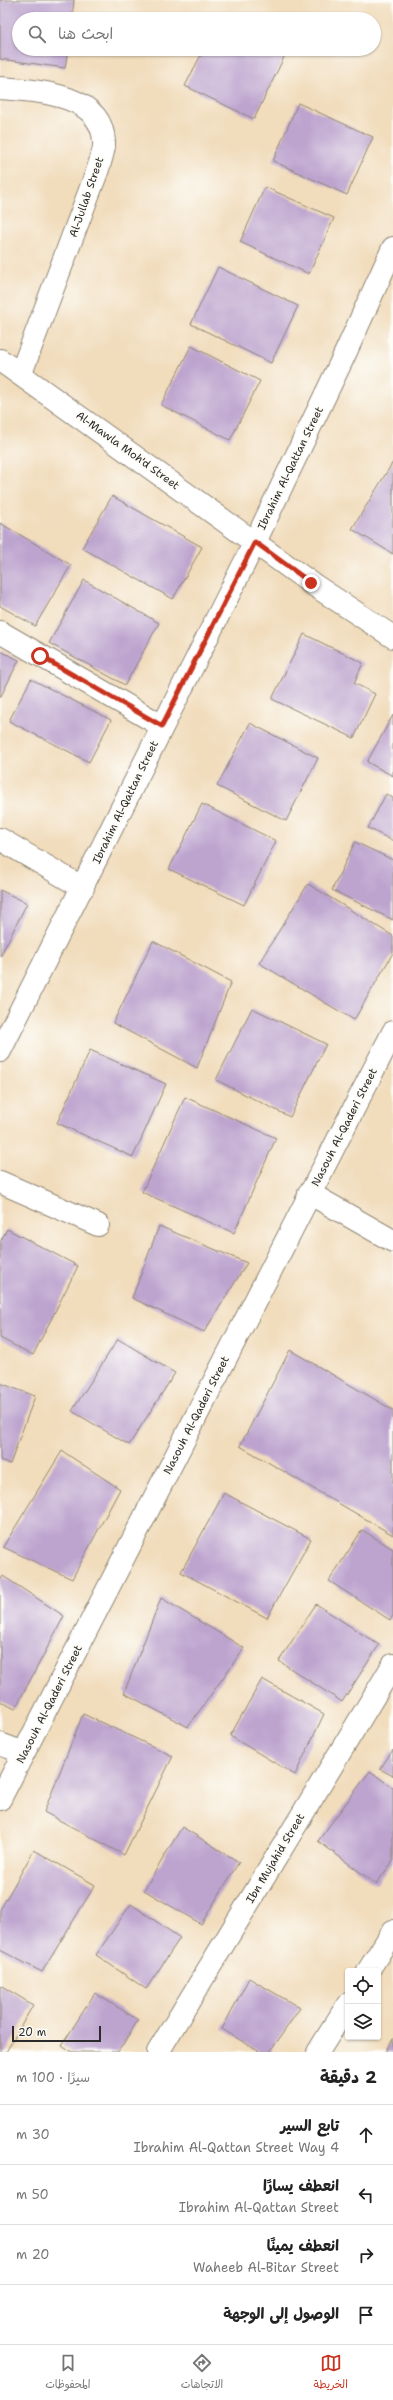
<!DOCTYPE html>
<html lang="ar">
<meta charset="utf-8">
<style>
body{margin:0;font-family:"Shantell Sans","Playpen Sans Arabic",sans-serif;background:#f6f6f6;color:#222;direction:rtl}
.controls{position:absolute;right:12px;bottom:12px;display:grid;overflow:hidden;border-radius:4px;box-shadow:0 1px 3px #0004}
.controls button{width:36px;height:36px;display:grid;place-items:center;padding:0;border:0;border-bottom:1px solid #e0e0e0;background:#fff;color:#222;font:20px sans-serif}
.scale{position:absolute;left:12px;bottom:10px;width:89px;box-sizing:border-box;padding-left:4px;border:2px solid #2b2b2b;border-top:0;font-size:11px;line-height:14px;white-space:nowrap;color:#2b2b2b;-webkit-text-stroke:3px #fdfcf7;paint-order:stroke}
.stop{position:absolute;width:12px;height:12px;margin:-9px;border:3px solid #c8321e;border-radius:50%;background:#fff}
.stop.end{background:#c8321e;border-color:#fff;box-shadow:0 1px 4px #0008}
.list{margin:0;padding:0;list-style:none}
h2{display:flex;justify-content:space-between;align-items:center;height:52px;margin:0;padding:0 16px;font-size:17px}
h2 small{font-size:13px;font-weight:400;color:#767676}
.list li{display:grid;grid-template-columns:26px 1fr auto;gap:12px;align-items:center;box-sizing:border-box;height:60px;padding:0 16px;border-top:1px solid #e0e0e0}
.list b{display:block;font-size:15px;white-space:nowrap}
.list p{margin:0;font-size:13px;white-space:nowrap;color:#767676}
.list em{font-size:13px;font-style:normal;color:#767676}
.icon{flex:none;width:22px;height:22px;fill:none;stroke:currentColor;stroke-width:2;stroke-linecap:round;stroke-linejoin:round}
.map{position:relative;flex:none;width:393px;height:2052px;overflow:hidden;direction:ltr}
.search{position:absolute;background:#fff;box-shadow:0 1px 3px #0004;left:12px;right:12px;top:12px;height:44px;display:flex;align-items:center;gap:10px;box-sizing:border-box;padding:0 14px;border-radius:22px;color:#767676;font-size:15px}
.sheet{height:292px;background:#fff}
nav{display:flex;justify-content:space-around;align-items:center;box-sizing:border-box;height:56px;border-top:1px solid #e0e0e0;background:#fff;font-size:11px;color:#767676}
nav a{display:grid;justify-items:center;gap:2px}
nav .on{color:#c8321e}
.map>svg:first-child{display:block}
</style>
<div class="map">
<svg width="393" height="2052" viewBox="0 0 393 2052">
<rect width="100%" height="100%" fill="#fdfcf7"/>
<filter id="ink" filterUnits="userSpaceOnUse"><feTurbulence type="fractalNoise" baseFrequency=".025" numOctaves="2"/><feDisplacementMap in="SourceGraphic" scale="8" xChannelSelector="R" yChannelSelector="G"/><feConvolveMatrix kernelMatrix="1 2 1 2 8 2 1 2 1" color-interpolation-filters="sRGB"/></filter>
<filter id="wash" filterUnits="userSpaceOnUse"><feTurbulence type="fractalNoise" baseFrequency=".012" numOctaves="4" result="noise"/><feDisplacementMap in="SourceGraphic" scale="16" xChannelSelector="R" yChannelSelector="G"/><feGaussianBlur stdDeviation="0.9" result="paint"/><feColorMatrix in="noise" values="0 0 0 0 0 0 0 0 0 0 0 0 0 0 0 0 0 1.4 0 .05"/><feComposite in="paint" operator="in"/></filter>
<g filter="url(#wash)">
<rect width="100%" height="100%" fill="#f1dcbb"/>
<g id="blocks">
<!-- building -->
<path fill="#bda4cf" d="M0,0H74L72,19H19V49H68L65,68L0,59Z
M222,12L237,19H218Z
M204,49H288L254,119L185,86Z
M298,103L373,137L347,195L273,161Z
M265,187L334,218L309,274L240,242Z
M218,267L298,306L271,363L191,324Z
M191,346L260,381L230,440L161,405Z
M393,462V554L352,529Z
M112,496L202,547L173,599L82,548Z
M0,523L71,565L35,626L0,606Z
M84,580L159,623L125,685L49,643Z
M304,634L363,663L354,683L375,694L354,738L272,699Z
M0,651L19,660L0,698Z
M31,679L111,720L89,762L9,721Z
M393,715V776L367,762Z
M250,723L318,758L286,821L217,786Z
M386,794L393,798V841L368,828Z
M202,804L276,841L244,905L169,869Z
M355,842L393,860V920L332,890Z
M308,884L393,936V953L354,1020L259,963Z
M0,890L27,903L0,957Z
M153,941L231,982L197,1068L113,1023Z
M252,1008L326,1044L290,1117L216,1080Z
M90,1050L166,1084L133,1157L57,1123Z
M185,1097L276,1138L234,1233L142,1192Z
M159,1226L247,1263L204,1332L132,1298Z
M7,1229L78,1266L33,1355L0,1338V1242Z
M118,1339L175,1373L129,1445L72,1411Z
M290,1350L393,1410V1535L240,1446Z
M0,1383L35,1396L10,1464L0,1460Z
M62,1451L120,1489L72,1579L3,1547Z
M224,1493L311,1539L267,1618L181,1572Z
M362,1530L393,1549V1616L390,1620L329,1581Z
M3,1576L64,1616L15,1709L0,1701V1581Z
M161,1598L244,1648L188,1727L124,1693Z
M316,1604L379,1645L342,1702L279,1661Z
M262,1679L324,1714L295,1775L230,1736Z
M83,1714L173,1756L124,1855L44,1812Z
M393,1750V1776L380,1769Z
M370,1771L393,1788V1861L376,1884L318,1841Z
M182,1827L239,1862L201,1924L144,1890Z
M34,1850L95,1885L42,1972L0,1950V1910Z
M131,1904L180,1938L146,1989L96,1955Z
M249,1978L300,2008L270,2052H260L222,2029Z
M0,1985L33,2005L6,2052H0Z
M95,1993L138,2020L118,2052H72L62,2045Z
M393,2038V2052H385Z"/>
</g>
</g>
<g filter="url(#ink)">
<use href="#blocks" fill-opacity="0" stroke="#8e8473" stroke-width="1"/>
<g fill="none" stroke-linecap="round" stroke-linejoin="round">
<defs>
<path id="minor" d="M0,88C37,91 102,93 104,142C105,150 100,161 98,169L21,373
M0,360L311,583L393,637
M0,632L162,726
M0,839L83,888
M0,1182L98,1225
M309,1193L393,1241
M0,1744L24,1753
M0,1799L393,1032
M368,1971L393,1931
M158,2052L393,1665
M318,2052L348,2004"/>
<path id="tertiary" d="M0,1051L255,542L344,356L393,248"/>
</defs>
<!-- minor casing -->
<use href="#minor" stroke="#8e8473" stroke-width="24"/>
<!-- tertiary casing -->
<use href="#tertiary" stroke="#8e8473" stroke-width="24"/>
<!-- minor -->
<use href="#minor" stroke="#fff" stroke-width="22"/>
<!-- tertiary -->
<use href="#tertiary" stroke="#fff" stroke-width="22"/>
</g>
</g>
<g fill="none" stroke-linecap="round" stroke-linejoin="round" filter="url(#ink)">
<!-- route -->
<path stroke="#c8321e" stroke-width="5" d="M40,656L162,726L255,542L311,583"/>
</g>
<g text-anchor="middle" stroke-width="4" stroke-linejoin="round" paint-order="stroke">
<!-- street labels -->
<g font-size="11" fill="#2b2b2b" stroke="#fdfcf7">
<text transform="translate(86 197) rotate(-71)" y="4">Al-Jullab Street</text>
<text transform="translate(128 450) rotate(36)" y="4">Al-Mawla Moh'd Street</text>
<text transform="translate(290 468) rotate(-64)" y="4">Ibrahim Al-Qattan Street</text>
<text transform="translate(125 802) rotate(-64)" y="4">Ibrahim Al-Qattan Street</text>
<text transform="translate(344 1127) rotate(-63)" y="4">Nasouh Al-Qaderi Street</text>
<text transform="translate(196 1415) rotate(-63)" y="4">Nasouh Al-Qaderi Street</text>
<text transform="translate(49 1704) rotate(-63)" y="4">Nasouh Al-Qaderi Street</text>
<text transform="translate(275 1858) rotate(-59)" y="4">Ibn Mujahid Street</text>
</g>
</g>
</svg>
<div class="controls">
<button><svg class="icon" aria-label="locate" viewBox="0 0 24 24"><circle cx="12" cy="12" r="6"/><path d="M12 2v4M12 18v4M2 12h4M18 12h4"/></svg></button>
<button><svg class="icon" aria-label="layers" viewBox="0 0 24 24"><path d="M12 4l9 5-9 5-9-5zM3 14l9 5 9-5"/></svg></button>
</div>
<div class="scale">20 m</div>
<div class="stop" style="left:40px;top:656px"></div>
<div class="stop end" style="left:311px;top:583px"></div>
<div class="search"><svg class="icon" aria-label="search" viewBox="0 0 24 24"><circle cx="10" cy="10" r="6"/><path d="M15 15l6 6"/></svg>ابحث هنا</div>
</div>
<section class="sheet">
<h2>2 دقيقة<small>سيرًا · 100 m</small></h2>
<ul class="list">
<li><svg class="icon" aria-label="ahead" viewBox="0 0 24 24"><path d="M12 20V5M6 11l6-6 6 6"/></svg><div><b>تابع السير</b><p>Ibrahim Al-Qattan Street Way 4</p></div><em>30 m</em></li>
<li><svg class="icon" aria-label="left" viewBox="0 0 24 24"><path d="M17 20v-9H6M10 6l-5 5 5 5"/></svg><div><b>انعطف يسارًا</b><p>Ibrahim Al-Qattan Street</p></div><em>50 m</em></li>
<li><svg class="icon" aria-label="right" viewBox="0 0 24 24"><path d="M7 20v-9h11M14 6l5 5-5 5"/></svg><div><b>انعطف يمينًا</b><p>Waheeb Al-Bitar Street</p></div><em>20 m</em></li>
<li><svg class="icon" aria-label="arrive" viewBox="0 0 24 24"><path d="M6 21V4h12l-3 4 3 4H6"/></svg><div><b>الوصول إلى الوجهة</b></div></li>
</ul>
</section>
<nav>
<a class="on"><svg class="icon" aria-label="map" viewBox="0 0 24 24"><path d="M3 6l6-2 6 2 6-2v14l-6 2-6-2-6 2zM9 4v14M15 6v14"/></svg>الخريطة</a>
<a><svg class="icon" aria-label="directions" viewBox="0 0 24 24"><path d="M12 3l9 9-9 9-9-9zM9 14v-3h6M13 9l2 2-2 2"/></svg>الاتجاهات</a>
<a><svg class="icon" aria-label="saved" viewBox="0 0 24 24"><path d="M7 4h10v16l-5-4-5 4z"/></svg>المحفوظات</a>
</nav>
